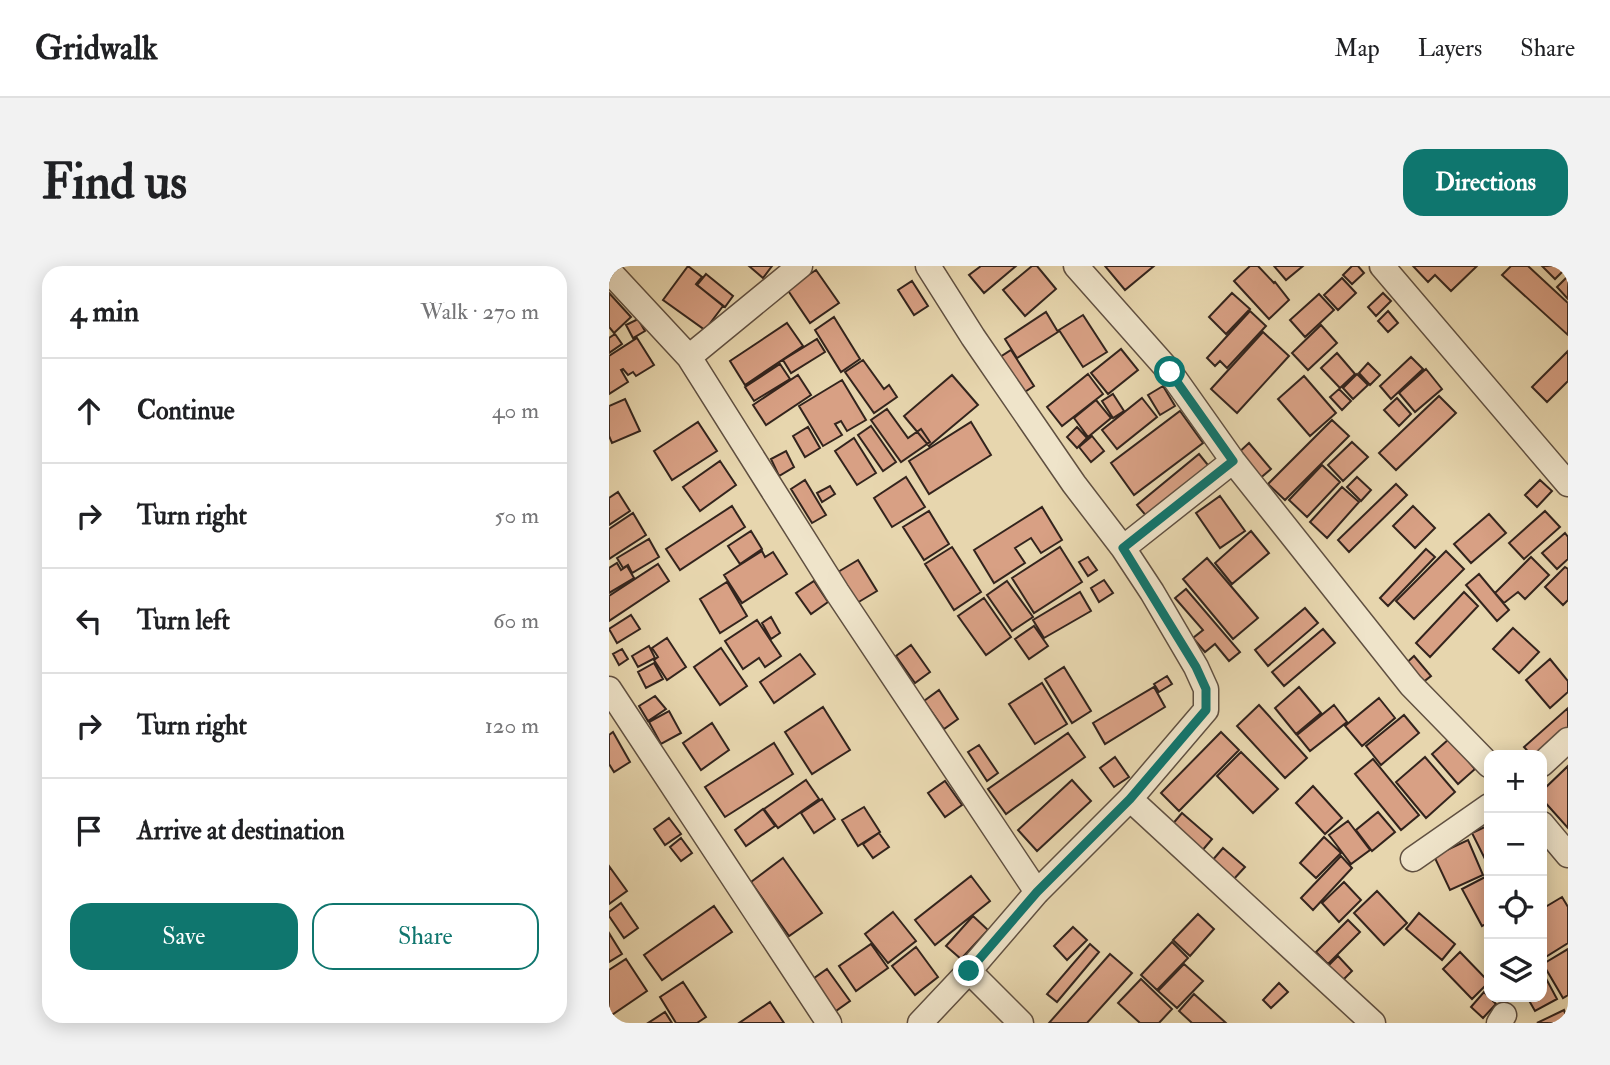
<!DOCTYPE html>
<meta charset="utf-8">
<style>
body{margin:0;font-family:"IM FELL Double Pica",serif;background:#f2f2f2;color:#202124}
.controls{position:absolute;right:21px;bottom:21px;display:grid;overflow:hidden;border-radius:14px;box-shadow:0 4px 18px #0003}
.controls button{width:63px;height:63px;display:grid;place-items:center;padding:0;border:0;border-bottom:2px solid #e0e0e0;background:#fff;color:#202124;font:35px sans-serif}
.stop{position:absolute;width:21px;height:21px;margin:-16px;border:5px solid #0f766e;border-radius:50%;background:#fff}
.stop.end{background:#0f766e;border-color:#fff;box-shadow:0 2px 7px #0008}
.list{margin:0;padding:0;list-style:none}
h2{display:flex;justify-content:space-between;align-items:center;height:91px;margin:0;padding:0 28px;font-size:30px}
h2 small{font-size:23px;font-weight:400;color:#757577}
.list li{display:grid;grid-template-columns:46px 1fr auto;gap:21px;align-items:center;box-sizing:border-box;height:105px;padding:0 28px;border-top:2px solid #e0e0e0}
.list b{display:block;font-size:26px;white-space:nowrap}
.list em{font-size:23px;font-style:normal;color:#757577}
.actions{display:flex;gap:14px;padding:21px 28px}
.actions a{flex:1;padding:16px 0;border:2px solid #0f766e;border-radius:21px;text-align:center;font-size:24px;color:#0f766e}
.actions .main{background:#0f766e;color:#fff}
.icon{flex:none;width:38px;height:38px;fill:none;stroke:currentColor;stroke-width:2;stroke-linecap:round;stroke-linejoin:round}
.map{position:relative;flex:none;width:959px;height:757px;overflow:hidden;border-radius:21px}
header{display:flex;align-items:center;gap:42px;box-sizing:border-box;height:98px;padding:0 35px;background:#fff;border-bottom:2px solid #e0e0e0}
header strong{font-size:33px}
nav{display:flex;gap:38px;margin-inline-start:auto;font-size:24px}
.intro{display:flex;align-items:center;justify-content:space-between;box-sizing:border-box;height:168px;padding:0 42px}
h1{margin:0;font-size:49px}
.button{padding:18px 32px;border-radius:21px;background:#0f766e;color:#fff;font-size:24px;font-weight:700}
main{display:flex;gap:42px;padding:0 42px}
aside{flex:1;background:#fff;border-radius:21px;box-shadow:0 4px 18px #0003}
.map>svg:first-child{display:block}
</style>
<header>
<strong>Gridwalk</strong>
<nav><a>Map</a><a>Layers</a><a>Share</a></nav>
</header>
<div class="intro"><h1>Find us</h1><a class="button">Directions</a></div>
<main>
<aside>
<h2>4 min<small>Walk · 270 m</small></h2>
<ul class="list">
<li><svg class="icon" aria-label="ahead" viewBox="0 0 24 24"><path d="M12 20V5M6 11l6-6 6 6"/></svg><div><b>Continue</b></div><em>40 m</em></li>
<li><svg class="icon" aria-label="right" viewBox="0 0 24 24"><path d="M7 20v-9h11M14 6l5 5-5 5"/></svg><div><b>Turn right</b></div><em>50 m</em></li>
<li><svg class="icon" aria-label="left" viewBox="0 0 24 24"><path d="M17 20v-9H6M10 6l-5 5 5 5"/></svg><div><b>Turn left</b></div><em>60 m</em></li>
<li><svg class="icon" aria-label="right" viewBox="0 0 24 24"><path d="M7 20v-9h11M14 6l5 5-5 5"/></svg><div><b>Turn right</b></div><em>120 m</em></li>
<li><svg class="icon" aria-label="arrive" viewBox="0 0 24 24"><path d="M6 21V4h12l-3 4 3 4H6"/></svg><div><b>Arrive at destination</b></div></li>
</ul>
<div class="actions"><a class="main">Save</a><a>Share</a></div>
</aside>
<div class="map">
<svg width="959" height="757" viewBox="0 0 959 757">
<rect width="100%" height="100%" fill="#e7d6ae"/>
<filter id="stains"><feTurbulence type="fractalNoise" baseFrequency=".00286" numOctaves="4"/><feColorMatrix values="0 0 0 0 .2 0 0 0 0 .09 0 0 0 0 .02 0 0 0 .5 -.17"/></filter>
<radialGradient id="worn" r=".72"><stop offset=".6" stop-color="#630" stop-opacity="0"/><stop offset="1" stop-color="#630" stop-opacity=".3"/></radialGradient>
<!-- building -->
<path fill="#d8a084" stroke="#33241d" stroke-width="2" d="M79,0L93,11L87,18L114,40L96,64L54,34Z
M140,0H163L154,12Z
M372,0H407L375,27L360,9Z
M423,0H428L447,23L416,50L394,24Z
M496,0H545L516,24Z
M641,0H649L665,17L666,16L680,34L660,53L625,15Z
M665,0H694L677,14Z
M743,0H749L755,7L743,18L734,9Z
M804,0H868L842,25L826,9L819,16Z
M902,0H919L959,37V69L893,9Z
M933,0H959L946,13Z
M207,4L230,37L201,57L178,23Z
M97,8L124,30L116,41L88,19Z
M959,10V33L948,21Z
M733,12L747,27L729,44L715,29Z
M303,15L319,40L305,49L289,24Z
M0,27L22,51L5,67L0,61Z
M623,27L641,43L617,68L600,51Z
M774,27L782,35L767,50L759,41Z
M710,28L725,44L696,71L681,54Z
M641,45L657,60L618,102L611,95L606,100L598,92Z
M779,45L789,57L779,66L769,55Z
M437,46L449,66L408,92L396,73Z
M474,49L498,86L474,101L450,64Z
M225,51L251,93L232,106L206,64Z
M29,53L36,65L24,72L17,59Z
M178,57L194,80L136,119L121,95Z
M712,59L728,77L699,104L683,87Z
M654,66L680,90L628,147L602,123Z
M6,68L13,78L0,87V72Z
M28,72L45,99L27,110L24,106L19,109L14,103L12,104L19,116L0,128V90Z
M208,73L216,86L182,107L174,94Z
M512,83L529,104L499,128L482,107Z
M402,84L425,120L411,129L388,93Z
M959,85V115L938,136L923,121Z
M728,87L746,108L731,122L712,102Z
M802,91L814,103L782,133L771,120Z
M254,94L275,123L280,119L288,131L265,147L236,106Z
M759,97L771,109L761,119L750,107Z
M171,98L181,113L145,135L136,121Z
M817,103L833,123L806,146L790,127Z
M479,108L494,128L453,160L438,141Z
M748,108L759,119L744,133L734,122Z
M189,109L202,129L157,159L144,139Z
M343,109L369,139L320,180L295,150Z
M695,110L727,147L701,170L669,133Z
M233,114L257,154L238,165L232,155L226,158L233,169L214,180L190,140Z
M554,120L566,140L551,149L539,129Z
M730,123L742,135L733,144L721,131Z
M504,128L515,145L504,152L493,135Z
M830,130L847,147L787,204L770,187Z
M533,132L548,151L508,183L493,164Z
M788,132L802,148L790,160L775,144Z
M16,133L31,165L3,177L0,170V140Z
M487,134L502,152L479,171L465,152Z
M278,143L299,172L312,163L321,176L292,196L262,154Z
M571,145L594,177L525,229L502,197Z
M723,154L740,170L676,234L659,218Z
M89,156L108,185L63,214L45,185Z
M362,156L382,189L320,228L300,195Z
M262,160L287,196L274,205L249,169Z
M199,161L211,182L196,191L184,170Z
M468,161L478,172L468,182L458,171Z
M483,170L495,185L482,196L470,181Z
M245,172L267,207L248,219L226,185Z
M743,176L759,191L734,215L719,199Z
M640,177L662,203L649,214L627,189Z
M177,185L185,201L170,210L162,193Z
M590,188L603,204L539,252L528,239Z
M111,195L127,219L91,245L74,221Z
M713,199L731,216L698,251L680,234Z
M297,211L316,241L283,261L265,232Z
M748,211L762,224L752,235L738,221Z
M196,214L217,249L203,257L182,223Z
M931,214L943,225L928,241L916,229Z
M787,218L798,229L740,286L729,274Z
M221,220L226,228L213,236L208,227Z
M733,221L750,236L718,272L701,256Z
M9,226L21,245L0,259V232Z
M611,230L636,265L611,282L587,247Z
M123,240L136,261L71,304L57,283Z
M804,240L826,262L806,282L784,260Z
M433,241L453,274L432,287L422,272L406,282L416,297L385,317L365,284Z
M320,245L340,278L315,294L294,261Z
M936,245L951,261L915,293L900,277Z
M24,247L37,269L0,293V263Z
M880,248L897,267L862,297L845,278Z
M142,265L153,283L131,298L119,280Z
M642,265L660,287L623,318L606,297Z
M956,267L959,271V293L948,303L933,287Z
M40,273L50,291L23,307L19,299L14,302L8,292Z
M343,281L372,326L345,344L316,298Z
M451,281L473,316L425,347L403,312Z
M817,283L826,291L779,340L771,332Z
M153,285L156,291L164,286L178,308L133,337L115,309Z
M837,285L855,303L805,353L787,335Z
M479,291L488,304L479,310L470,296Z
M922,291L940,309L916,333L909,326L895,337L886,327Z
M598,292L649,352L624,373L574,313Z
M249,294L268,325L248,337L229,306Z
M8,297L12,304L18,300L25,312L0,327V302Z
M49,298L60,315L0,355V330Z
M956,301L959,303V334L954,339L936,321Z
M870,308L900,344L888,355L857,319Z
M495,314L504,327L490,336L482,322Z
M205,315L219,336L202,348L187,327Z
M398,315L424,351L403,365L378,329Z
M118,316L138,350L111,367L91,333Z
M577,323L631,386L620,395L606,378L596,386L584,372L594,364L566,332Z
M471,326L482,345L435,372L424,354Z
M855,326L869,340L821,391L807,377Z
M375,332L402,371L377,389L349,350Z
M696,342L709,357L659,400L646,384Z
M22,349L31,363L8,377L0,363Z
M162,351L171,367L162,373L153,357Z
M148,354L172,390L156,401L150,392L134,403L116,375Z
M425,360L439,380L420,393L406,373Z
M904,362L930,386L910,407L884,383Z
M714,363L726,377L675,420L663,406Z
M58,372L77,401L58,414L45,394L49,391L43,382Z
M302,379L321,406L306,417L287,390Z
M40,380L46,392L29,401L23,390Z
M112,382L138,420L111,439L85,401Z
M13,383L19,393L10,399L4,388Z
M191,388L206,408L165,437L151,416Z
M805,390L822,410L809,420L793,401Z
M941,393L959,415V426L941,442L917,414Z
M45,397L54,413L37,422L29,406Z
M455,401L482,445L463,457L436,413Z
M558,410L563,418L550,426L545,418Z
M433,417L458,458L426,478L400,438Z
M545,421L556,441L496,478L484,457Z
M690,421L712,447L687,468L666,442Z
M330,424L349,453L335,463L315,435Z
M46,430L57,443L39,455L30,440Z
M770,432L786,452L753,480L736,460Z
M650,439L698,492L676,512L628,460Z
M725,439L738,456L701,485L688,469Z
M214,441L241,484L203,508L176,466Z
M959,442V461L926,489H922L915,481Z
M60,445L72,467L52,478L40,456Z
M795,449L810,467L772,499L757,480Z
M103,457L120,484L92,504L74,477Z
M4,466L21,496L5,506L0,498V469Z
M612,466L630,484L570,545L552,527Z
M459,467L476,491L397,548L379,523Z
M840,473L866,503L849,518L823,488Z
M165,477L184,508L116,551L96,521Z
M370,479L389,507L378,515L359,486Z
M632,486L669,523L644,547L608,510Z
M506,491L520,511L505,521L491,502Z
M816,491L846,526L817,552L787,516Z
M764,493L810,549L792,564L746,508Z
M959,500V562L933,533V525Z
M197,514L210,533L169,562L155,543Z
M463,514L482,535L428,585L409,564Z
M336,515L353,539L336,551L319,527Z
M704,520L733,552L716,568L687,537Z
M213,533L226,553L205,567L192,547Z
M255,541L271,566L249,580L233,554Z
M154,543L166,560L137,580L126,564Z
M769,546L786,566L763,585L747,564Z
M573,547L603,573L592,586L562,560Z
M60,552L72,568L56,579L45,563Z
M739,555L761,584L742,598L720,569Z
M880,559V601L863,567Z
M270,567L280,581L264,592L254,578Z
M715,571L732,587L707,612L691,597Z
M72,572L83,587L72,595L61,581Z
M859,574L874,609L841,624L825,590Z
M614,582L636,601L623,615L602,596Z
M732,590L743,602L704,644L692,632Z
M174,592L213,647L180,670L142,616Z
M0,600L18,625L0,638Z
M880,609V656L873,660L853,623Z
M362,610L381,635L326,679L306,654Z
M735,616L752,634L730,656L713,637Z
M768,625L798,657L775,679L745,647Z
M953,631L959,641V677L935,692L933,643Z
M12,637L29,662L15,672L0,650V646Z
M105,640L123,666L53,714L35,689Z
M284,646L307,675L279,697L256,668Z
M810,647L846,678L833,694L797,663Z
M589,648L605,663L581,690L564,674Z
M364,650L379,664L352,693L337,680Z
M739,654L751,666L719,698L707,686Z
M464,661L478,674L458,694L445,680Z
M0,667L13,688L0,696Z
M563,676L579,692L548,724L532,709Z
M262,678L279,702L247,725L230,700Z
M481,678L490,686L448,736L438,728Z
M307,681L329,711L306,729L283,700Z
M959,683V729L954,732L934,698Z
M851,686L880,716L863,733L834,703Z
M501,688L523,707L478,757H440Z
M729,690L743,705L732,716L718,701Z
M17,693L38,725L0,751V704Z
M575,698L594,715L568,742L549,725Z
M218,703L241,735L224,747L201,715Z
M933,705L948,733L926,745L918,731H933Z
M532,713L563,743L550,757H531L509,737Z
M74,716L97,751L88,757H67L51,731Z
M670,717L679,726L662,742L654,734Z
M875,726L887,738L874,752L862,741Z
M585,728L617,757H583L570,745Z
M161,736L175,757H130Z
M955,744L959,757H928Z
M56,746L63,757H39Z"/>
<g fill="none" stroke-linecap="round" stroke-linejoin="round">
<defs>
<path id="minor" d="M467,0L561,106L624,195L802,419L880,499
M773,0L959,218
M0,5L80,91L228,326L428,626
M80,91L191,0
M514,282L624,195
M0,423L220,757
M933,498L959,474
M521,533L764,757
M933,558L959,589
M804,593L880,540
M360,705L412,757
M311,757L360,705L428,626L521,533L597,444V423L587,401L543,326L514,282L465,218L364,71L319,0
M890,757L895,749"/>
</defs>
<!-- minor casing -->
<use href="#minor" stroke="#605041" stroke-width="27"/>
<!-- minor -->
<use href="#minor" stroke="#efe4ca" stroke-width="24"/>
</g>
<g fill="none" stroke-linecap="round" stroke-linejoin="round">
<!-- route -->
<path stroke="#0f766e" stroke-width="9" d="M360,705L428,626L521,533L597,444V423L587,401L514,282L624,195L561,106"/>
</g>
<rect width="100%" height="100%" filter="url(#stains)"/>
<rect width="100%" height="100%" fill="url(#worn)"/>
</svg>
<div class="controls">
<button>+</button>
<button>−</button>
<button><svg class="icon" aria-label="locate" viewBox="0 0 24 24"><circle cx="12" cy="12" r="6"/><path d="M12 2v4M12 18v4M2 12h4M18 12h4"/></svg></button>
<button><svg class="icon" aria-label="layers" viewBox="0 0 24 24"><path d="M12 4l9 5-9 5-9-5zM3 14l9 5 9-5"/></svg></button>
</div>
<div class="stop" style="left:561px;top:106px"></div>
<div class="stop end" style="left:360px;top:705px"></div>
</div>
</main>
